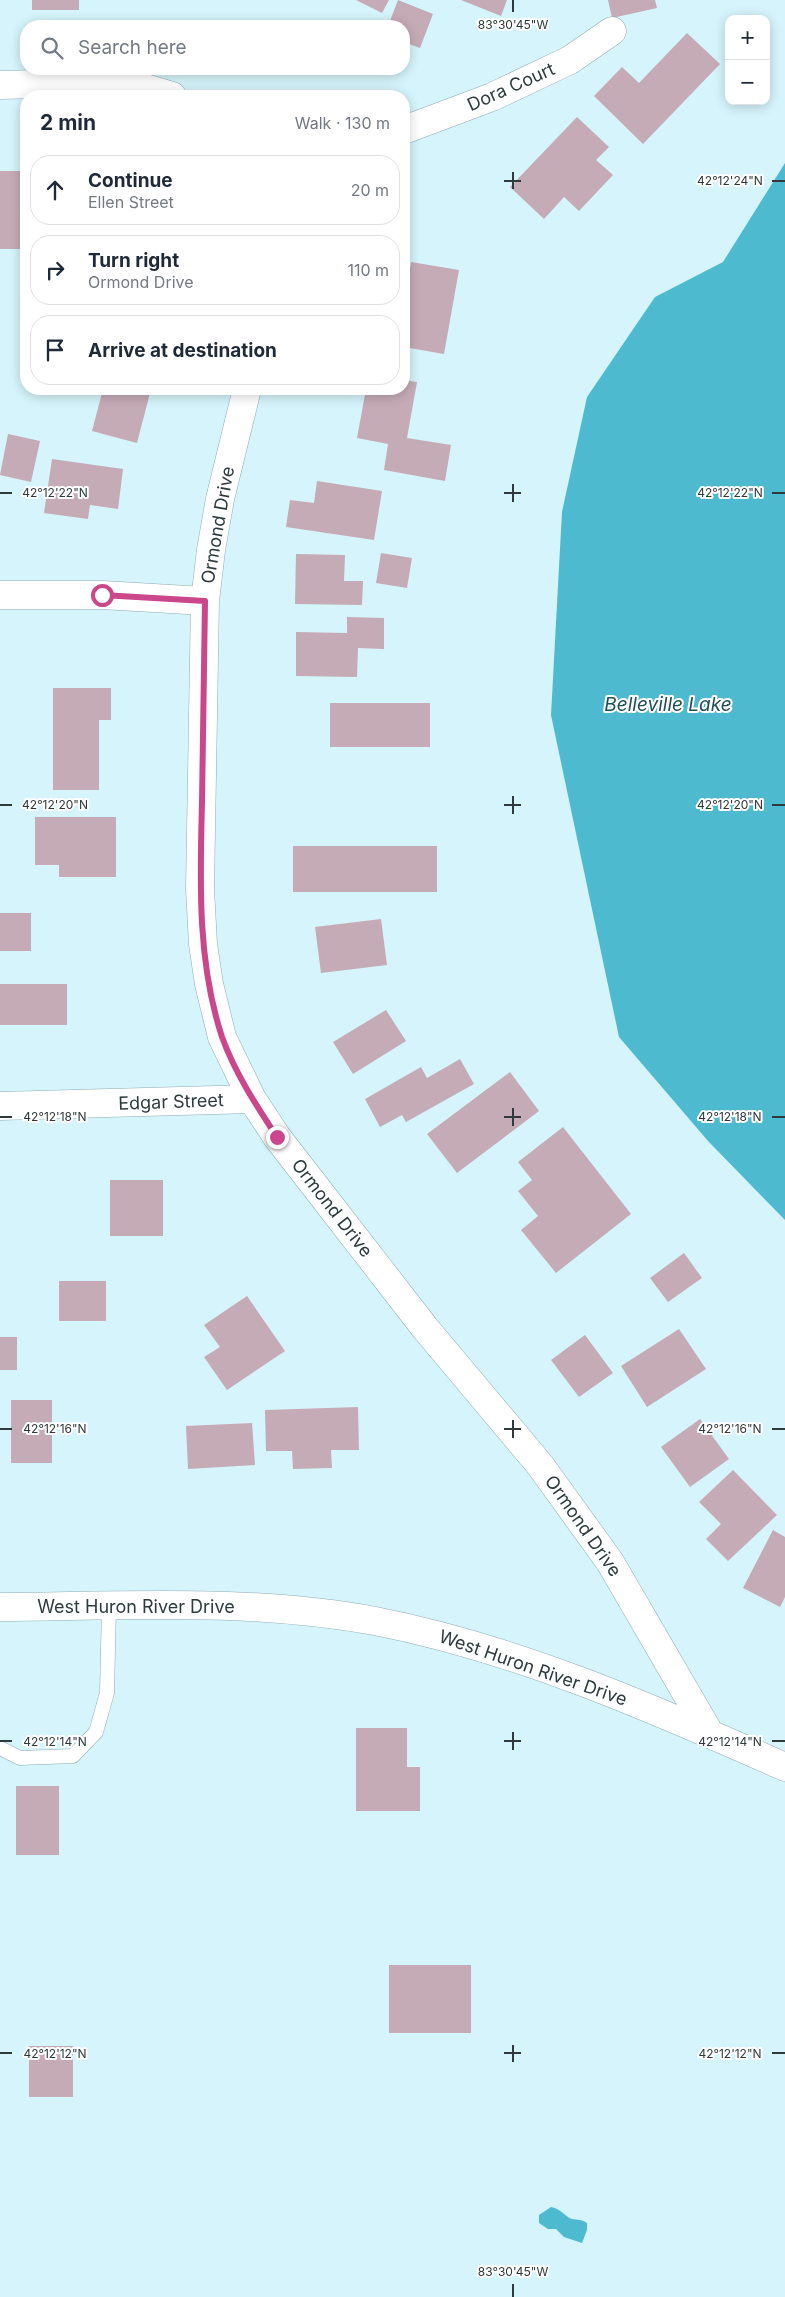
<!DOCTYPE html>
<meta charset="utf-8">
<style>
body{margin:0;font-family:Inter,sans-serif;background:#f6f6f7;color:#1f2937}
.controls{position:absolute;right:15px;top:15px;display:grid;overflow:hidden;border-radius:10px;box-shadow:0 2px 12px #0003}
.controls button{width:45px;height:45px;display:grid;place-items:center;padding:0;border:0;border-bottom:1px solid #e0e1e3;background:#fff;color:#1f2937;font:25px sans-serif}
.stop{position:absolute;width:15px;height:15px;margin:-11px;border:4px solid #ca478c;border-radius:50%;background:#fff}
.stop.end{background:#ca478c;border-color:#fff;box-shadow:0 1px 5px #0008}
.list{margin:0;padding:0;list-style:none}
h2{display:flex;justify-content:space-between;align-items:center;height:65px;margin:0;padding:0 20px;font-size:21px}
h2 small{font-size:16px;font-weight:400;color:#747a83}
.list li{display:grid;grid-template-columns:32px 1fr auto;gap:15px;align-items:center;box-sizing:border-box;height:70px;margin:0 10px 10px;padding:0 10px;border:1px solid #e0e1e3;border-radius:20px}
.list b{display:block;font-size:19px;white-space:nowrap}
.list p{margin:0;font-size:16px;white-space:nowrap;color:#747a83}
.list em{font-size:16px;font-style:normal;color:#747a83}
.icon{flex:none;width:28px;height:28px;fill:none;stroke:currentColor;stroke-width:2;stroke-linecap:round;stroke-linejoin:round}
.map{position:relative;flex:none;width:785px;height:2297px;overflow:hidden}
.search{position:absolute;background:#fff;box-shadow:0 2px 12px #0003;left:20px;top:20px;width:390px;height:55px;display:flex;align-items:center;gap:12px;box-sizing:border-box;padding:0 18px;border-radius:20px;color:#747a83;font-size:19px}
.panel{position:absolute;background:#fff;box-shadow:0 2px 12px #0003;left:20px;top:90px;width:390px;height:305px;border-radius:20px}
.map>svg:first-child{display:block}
</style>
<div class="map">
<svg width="785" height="2297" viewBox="0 0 785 2297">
<rect width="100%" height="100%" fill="#d5f4fb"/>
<!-- water -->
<path fill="#4ebad0" d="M785,163V1220L708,1141L619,1037L551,715L562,512L587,397L655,297L723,262Z
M551,2207C562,2209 565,2217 572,2219C578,2220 581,2219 587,2223V2230L582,2243L564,2237L556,2229H548L539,2223V2215Z"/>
<!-- building -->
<path fill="#c5abb6" d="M32,0H79V10H32Z
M356,0H389L382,13Z
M398,0L433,14L420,48L404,42V26H388Z
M461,0H507L501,16Z
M608,0H655L657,8L612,18Z
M687,33L720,64L643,144L594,96L622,67L639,83Z
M577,117L609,147L596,160L613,175L579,211L564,197L544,219L510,187Z
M0,171H26V249H0Z
M411,262L459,270L444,354L404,347V302Z
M404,380L417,382L407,438L451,445L445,481L384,470L388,444L357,438L366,389H404Z
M103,389H151L137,443L92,431Z
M8,434L40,441L31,482L0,475Z
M52,459L123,469L118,509L90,505L88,519L44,513Z
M317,481L382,491L374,540L286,527L290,500L314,503Z
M381,553L412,558L407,588L376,583Z
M296,554L345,555L344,581H363L362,605L295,604Z
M347,617L384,618V649L358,648L357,677L296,676V632L347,633Z
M53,688H111V720H99V790H53Z
M330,703H430V747H330Z
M35,817H116V877H59V865H35Z
M293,846H437V892H293Z
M0,913H31V951H0Z
M381,919L387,965L321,973L315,927Z
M0,984H67V1025H0Z
M386,1010L406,1041L353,1074L333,1042Z
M460,1059L474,1084L406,1122L402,1115L380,1127L365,1099L421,1067L427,1078Z
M510,1072L539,1111L457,1173L427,1134Z
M563,1127L631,1214L556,1273L521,1230L538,1216L518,1191L532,1180L518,1162Z
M110,1180H163V1236H110Z
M684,1253L702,1278L668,1302L650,1278Z
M59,1281H106V1321H59Z
M247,1296L285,1351L227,1390L204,1357L220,1347L204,1325Z
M679,1329L706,1369L647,1407L621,1366Z
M585,1335L613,1373L579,1397L551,1360Z
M0,1337H17V1370H0Z
M11,1400H52V1463H11Z
M358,1407L359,1450H331L332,1468L293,1469L292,1451H266L265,1410Z
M700,1419L729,1459L690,1487L661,1447Z
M252,1423L255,1465L188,1469L186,1426Z
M733,1470L777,1515L728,1561L706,1539L721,1524L699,1502Z
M773,1530L785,1537V1597L780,1607L743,1588Z
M356,1728H407V1767H420V1811H356Z
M16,1786H59V1855H16Z
M389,1965H471V2033H389Z
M29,2046H73V2097H29Z"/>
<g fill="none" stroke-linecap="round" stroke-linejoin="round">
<defs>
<path id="lane" d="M0,1748L20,1758L73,1756L96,1732L107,1693L109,1606"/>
<path id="street" d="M0,85L111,82L128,83L172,96
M404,130L492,97L570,60L612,31
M247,389L220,499L211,550L205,601L200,889L203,944L209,984L222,1037L252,1099L277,1137L425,1328L540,1465L610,1562L710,1734
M0,595H102L205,601
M0,1106L252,1099"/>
<path id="secondary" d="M0,1607C124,1606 252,1598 375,1621C518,1649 652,1708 785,1767"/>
</defs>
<!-- lane casing -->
<use href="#lane" stroke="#90adb4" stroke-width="15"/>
<!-- street casing -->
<use href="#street" stroke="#90adb4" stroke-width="29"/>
<!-- secondary casing -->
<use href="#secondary" stroke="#90adb4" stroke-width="29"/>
<!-- lane -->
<use href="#lane" stroke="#fff" stroke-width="14"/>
<!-- street -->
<use href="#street" stroke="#fff" stroke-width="28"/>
<!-- secondary -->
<use href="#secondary" stroke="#fff" stroke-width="28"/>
</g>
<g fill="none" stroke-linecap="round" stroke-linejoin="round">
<!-- route -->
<path stroke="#ca478c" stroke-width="6" d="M102,595L205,601C204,668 203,735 202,802C200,881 197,961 222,1037C235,1073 256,1105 277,1137"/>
</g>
<!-- ticks -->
<path fill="none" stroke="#2e3a3d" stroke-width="2" d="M513,0V12M513,172V189M504,181H521M772,181H785M513,484V502M0,493H12M504,493H521M772,493H785M513,796V814M0,805H12M504,805H521M772,805H785M513,1108V1126M0,1117H12M504,1117H521M772,1117H785M513,1420V1438M0,1429H12M504,1429H521M772,1429H785M513,1732V1750M0,1741H12M504,1741H521M772,1741H785M513,2045V2062M0,2053H12M504,2053H521M772,2053H785M513,2284V2297"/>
<g text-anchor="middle" stroke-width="4" stroke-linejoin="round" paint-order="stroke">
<!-- street labels -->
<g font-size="18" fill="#2e3a3d" stroke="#fff">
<text transform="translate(511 87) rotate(-24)" y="6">Dora Court</text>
<text transform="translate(218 525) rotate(-80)" y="6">Ormond Drive</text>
<text transform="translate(171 1102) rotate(-2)" y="6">Edgar Street</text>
<text transform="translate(332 1208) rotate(52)" y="6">Ormond Drive</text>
<text transform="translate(583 1526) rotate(55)" y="6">Ormond Drive</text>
<text x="136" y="1613">West Huron River Drive</text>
<text transform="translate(533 1668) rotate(19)" y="6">West Huron River Drive</text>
</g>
<!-- water labels -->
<g font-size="19" font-style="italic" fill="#204f59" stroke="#fff">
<text x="668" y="711">Belleville Lake</text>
</g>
</g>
<g font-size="12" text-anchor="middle" fill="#2e3a3d" stroke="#fff" stroke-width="4" stroke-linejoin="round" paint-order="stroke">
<text x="513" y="29">83°30'45"W</text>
<text x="730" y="185">42°12'24"N</text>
<text x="55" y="497">42°12'22"N</text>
<text x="730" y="497">42°12'22"N</text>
<text x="55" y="809">42°12'20"N</text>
<text x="730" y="809">42°12'20"N</text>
<text x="55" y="1121">42°12'18"N</text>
<text x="730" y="1121">42°12'18"N</text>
<text x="55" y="1433">42°12'16"N</text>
<text x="730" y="1433">42°12'16"N</text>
<text x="55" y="1746">42°12'14"N</text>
<text x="730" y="1746">42°12'14"N</text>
<text x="55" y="2058">42°12'12"N</text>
<text x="730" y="2058">42°12'12"N</text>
<text x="513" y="2276">83°30'45"W</text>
</g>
</svg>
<div class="controls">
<button>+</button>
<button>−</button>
</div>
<div class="stop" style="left:102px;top:595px"></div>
<div class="stop end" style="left:277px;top:1137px"></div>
<div class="search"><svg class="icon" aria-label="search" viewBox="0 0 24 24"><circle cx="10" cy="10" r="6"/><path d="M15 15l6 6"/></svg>Search here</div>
<section class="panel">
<h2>2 min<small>Walk · 130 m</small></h2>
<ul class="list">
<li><svg class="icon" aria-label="ahead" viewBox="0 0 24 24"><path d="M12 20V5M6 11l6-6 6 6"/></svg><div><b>Continue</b><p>Ellen Street</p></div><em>20 m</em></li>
<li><svg class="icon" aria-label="right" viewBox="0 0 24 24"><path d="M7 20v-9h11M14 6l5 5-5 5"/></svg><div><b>Turn right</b><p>Ormond Drive</p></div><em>110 m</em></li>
<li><svg class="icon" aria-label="arrive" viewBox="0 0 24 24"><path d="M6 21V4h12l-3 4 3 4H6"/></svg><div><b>Arrive at destination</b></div></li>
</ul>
</section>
</div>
